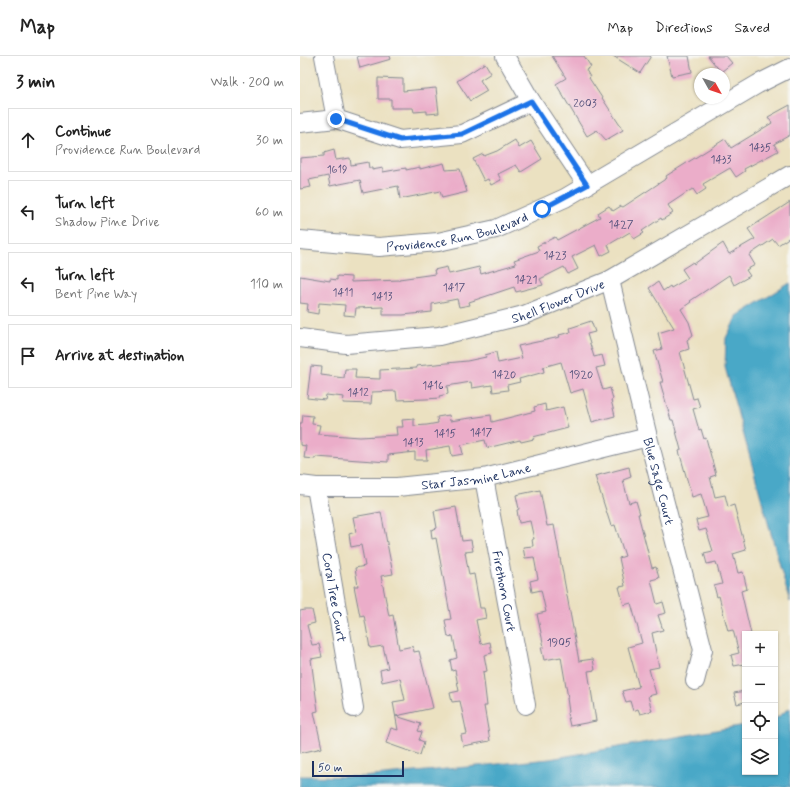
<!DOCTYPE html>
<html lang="en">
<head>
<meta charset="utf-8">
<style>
  body { margin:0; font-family:Mynerve,sans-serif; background:#f6f6f6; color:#222 }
  .controls { position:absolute; right:12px; bottom:12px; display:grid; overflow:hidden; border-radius:0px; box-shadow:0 1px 3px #0004 }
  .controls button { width:36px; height:36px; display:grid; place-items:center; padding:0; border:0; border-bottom:1px solid #e0e0e0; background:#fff; color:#222; font:20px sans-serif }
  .compass { position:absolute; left:394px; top:12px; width:36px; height:36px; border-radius:50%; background:#fff; box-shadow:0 1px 3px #0004; rotate:130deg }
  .scale { position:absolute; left:12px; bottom:10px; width:92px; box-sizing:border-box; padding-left:4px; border:2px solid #1b2f5e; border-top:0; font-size:11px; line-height:14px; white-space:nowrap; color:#1b2f5e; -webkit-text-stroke:3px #f6f6f2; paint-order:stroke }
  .stop { position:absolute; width:12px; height:12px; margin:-9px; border:3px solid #1a73e8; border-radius:50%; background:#fff }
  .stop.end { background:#1a73e8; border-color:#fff; box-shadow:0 1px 4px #0008 }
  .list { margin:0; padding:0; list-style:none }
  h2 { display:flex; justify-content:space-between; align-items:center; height:52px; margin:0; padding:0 16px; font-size:17px }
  h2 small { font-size:13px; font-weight:400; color:#767676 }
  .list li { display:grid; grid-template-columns:26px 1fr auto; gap:12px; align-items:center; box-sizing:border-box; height:64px; margin:0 8px 8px; padding:0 8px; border:1px solid #e0e0e0; border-radius:0px }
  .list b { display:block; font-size:15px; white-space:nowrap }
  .list p { margin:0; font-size:13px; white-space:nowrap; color:#767676 }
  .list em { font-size:13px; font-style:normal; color:#767676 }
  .icon { flex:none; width:22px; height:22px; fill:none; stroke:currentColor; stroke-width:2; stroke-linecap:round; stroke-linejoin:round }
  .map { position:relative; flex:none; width:490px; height:731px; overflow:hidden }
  header { display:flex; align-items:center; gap:24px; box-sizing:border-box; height:56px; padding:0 20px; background:#fff; border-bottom:1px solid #e0e0e0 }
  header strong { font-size:19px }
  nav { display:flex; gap:22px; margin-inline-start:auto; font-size:14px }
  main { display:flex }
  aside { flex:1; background:#fff }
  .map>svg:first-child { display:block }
  .water { fill:#48a8c7; stroke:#326c92 }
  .building { fill:#ebadc9 }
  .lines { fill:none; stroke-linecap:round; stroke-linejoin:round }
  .minor-casing { stroke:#838890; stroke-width:20 }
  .minor { stroke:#fff; stroke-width:18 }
  .route { stroke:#1a73e8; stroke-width:5 }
  .labels { text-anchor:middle; stroke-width:3; stroke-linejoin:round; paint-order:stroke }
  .number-label { font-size:11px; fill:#4f4e79 }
  .street-label { font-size:13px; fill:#1b2f5e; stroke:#f6f6f2 }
</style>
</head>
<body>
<header>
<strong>Map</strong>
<nav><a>Map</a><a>Directions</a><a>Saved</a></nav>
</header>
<main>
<aside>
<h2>3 min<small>Walk · 200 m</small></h2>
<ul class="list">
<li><svg class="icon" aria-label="ahead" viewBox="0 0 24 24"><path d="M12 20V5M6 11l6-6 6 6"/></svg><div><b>Continue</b><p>Providence Run Boulevard</p></div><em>30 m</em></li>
<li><svg class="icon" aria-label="left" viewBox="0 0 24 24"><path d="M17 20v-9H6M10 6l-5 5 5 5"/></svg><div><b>Turn left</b><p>Shadow Pine Drive</p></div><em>60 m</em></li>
<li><svg class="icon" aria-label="left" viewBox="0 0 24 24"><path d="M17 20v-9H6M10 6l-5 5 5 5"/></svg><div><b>Turn left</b><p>Bent Pine Way</p></div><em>110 m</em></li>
<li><svg class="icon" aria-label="arrive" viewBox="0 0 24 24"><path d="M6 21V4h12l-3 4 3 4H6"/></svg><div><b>Arrive at destination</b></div></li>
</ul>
</aside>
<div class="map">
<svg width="490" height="731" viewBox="0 0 490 731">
  <rect width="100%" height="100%" fill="#f6f6f2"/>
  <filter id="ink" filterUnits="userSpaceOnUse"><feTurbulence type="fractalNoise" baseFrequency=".025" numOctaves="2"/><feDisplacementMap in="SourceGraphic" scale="8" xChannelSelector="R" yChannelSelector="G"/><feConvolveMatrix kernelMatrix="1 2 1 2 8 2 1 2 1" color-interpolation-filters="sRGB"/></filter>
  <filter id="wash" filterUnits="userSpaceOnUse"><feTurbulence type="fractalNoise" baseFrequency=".012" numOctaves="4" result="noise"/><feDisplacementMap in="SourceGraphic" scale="16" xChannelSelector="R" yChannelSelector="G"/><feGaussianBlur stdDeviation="0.9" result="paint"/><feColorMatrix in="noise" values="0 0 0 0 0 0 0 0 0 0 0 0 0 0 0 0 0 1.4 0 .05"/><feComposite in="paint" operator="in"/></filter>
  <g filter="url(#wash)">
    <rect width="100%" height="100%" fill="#ebe1c1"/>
    <g class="water">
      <path d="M490,227V546L425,311L426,282L437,260Z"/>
      <path d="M490,652V731H0V720L64,721L250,703L445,669V716H475V663Z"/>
    </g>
    <g id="blocks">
      <g class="building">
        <path d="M57,0H90L91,3L60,12Z"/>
        <path d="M252,0H284L291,11L286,14L290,21L289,22L323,74L306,84L297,74L287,80L256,28L266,22Z"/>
        <path d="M313,0H351L340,17Z"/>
        <path d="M367,0H389L392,16L372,20Z"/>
        <path d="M408,0H426L432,7L421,16Z"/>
        <path d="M185,7L191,17L180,24L187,35L170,45L157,25Z"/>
        <path d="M78,22L103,23V35L136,32L139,57L127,58V55L114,56L113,52H91V43H78Z"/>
        <path d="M490,49V79L474,88L478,95L444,113L445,115L436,121L430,112L403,128L406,133L397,139L393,133L389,135L368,149L373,157L362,164L361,162L342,175L344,177L334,183L330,176L308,189L311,195L301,200L296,189L272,201L278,213L268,218L264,211L240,223L243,229L216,236L214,231L169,246L170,249L159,251L157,243L132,248V256L103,259H83V251L56,252L55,260L44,259L45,249L19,247L18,258L7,256L8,248L0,247V220L30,225V223L37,224V220L51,221V226L99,224V223L135,218L134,214L147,211L149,218L179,211L181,218L216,208L214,204L239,195L237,190L255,181L257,184L300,161L298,157L309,150L313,155L321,150L323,151L367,122L366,120L425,83L431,92L472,67L468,61Z"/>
        <path d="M215,84L219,92L231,85L242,103L221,116L216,109L198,118L201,124L191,129L188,123L184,125L173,103L183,98L184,100L197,95Z"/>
        <path d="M34,94L36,104L50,102L51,109L68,106L69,112H72V114L83,112V116L106,112V114L120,111V113L144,107L146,114L160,113L167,136L142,142L140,135L100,143L98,130L63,137L60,124L30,130L28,120L9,124L11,131L0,133V102L24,100V97Z"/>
        <path d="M490,146V181L478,189L473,183L449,199L455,209L446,214L450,220L434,229L429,219L390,245L391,246L381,253L389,266L393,279L387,284L389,293L380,296L393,343L397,342L400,351L393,353L399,374L401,373L404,383L406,382L416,419L410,421L415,441L425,439L428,451L434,449L446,494L433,498L438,517L443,516L447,533L441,535L451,578H445V608L434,610L431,599L439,597L433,574L428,575L419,540L417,541L414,530L422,528L416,506L407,508L404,497L413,495L406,473L399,475L396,464L408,461L401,438L392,441L379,395L381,394L373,364H371L360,326H363L354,295L362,293L358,277L374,272L349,232L358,226L363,235L370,230L371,232L388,222L382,213L393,206L394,208L423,187L429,198L455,183L448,173Z"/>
        <path d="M291,265L295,276L287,278L294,301L302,299L305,310L296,312L303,334L310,332L313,343L311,344L315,360L292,366L283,333L270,337L261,306L243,311L244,316L219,323L220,326L207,329L208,334L193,336L192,329L172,332L171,326L147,330L148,338L139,340L140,342L126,343L97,344L96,335L72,336L71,348L43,347L44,341L26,339L25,344L7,342L11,310L22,311L21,319L44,322L45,313H56L55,322L80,323V314L117,312L116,310L167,305L186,301L185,299L196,296L198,307L222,302L218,290L260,281L259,279L271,276L270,272Z"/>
        <path d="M245,348L246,355L263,351L268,372L233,381L234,383L221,386L220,384L187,392L185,384L161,389L163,398L152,400L150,390L126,394L127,404H115V396L88,399V406L16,401L15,403L4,402L6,390L0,389V367H2L3,359L13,360L12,368L20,369L18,378L60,381L97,379L96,371H103L102,364L114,363V370L127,369L138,367L137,361L149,359L150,365L191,359L192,366L235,355L234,351Z"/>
        <path d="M329,411L331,421L323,424L329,447L336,445L340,458H338L352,512L356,511L359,522L351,524L357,548L363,546L366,557L358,559L363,574L352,577L359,611L349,613L356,638L348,640L352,655L340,658L338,653L333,655L330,645L326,646L322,635L339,631L328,591L342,587L331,547L324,549L319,531L325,530L319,502L325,500L315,469L311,470L295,420Z"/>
        <path d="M240,434L247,470L254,469L279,605L293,603L295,614L288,615L296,665L270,670L267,657L269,656L267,642H268L261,601L244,604L241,591H244L237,558L246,556L241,534L232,536L230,525L238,523L234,501L225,502L223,491L233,490L232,483H234L230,465L219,467L217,454L219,453L216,439Z"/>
        <path d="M156,451L162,485L171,484L173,495L165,496L169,519L174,518L180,552H184L186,562L176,564L181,588L190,586L192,597L184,599L187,615L183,616L187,650H184L190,685L163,690L161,679L167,678L160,645L152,646L150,637L159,635L155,614L152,615L150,604L157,602L153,580L148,581L145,564L151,563L136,482L132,483L131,474L137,472L134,455Z"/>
        <path d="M81,456L93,518L81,520L89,560L93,559L99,593L113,590L114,596L119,595L133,652L96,660L121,668L118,675L122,676L119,684L124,686L120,699L86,687L91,672L98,674L93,646L105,644L100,622L82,626L80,614L88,612L83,590L70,592L64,559L60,560L54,530H58L55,512L65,510L61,489L51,491L49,478L56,476L53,461Z"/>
        <path d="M5,554H12L15,567L7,569L12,589L19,588L22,601L11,603L18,655L14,656L22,692L0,697V555Z"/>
        <path d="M445,635V646L437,648L434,637Z"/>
      </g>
    </g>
  </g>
  <g filter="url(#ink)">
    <use href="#blocks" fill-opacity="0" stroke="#838890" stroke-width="1"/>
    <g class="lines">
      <g class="minor-casing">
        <g id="minor">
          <path d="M24,0L36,63"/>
          <path d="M205,0L231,45L287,129"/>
          <path d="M0,67L36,63L100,84L162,78L231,45"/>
          <path id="s1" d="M0,184L79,191L138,186L196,173L265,142L458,28L490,12"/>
          <path id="s2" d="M310,224L348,381L403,594L395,625"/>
          <path id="s3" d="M0,282L46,288L139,280L224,259L310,224L490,119"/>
          <path id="s4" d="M184,422L226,649"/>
          <path id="s5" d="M0,429L16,431H97L184,422L348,381"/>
          <path id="s6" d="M16,431L54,652"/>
        </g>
      </g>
      <use href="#minor" class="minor"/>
    </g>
  </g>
  <g class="lines" filter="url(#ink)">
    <path class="route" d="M36,63L100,84L162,78L231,45L287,129L242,153"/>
  </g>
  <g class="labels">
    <g class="number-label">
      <text x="285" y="51">2003</text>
      <text x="460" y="95">1435</text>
      <text x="421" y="107">1433</text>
      <text x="37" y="117">1619</text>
      <text x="321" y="172">1427</text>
      <text x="255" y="203">1423</text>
      <text x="226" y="227">1421</text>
      <text x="154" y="235">1417</text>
      <text x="43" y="240">1411</text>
      <text x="82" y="244">1413</text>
      <text x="204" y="322">1420</text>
      <text x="281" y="322">1920</text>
      <text x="133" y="333">1416</text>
      <text x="58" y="340">1412</text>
      <text x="181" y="380">1417</text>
      <text x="145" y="381">1415</text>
      <text x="113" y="390">1413</text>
      <text x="259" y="590">1905</text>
    </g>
    <g class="street-label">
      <text dy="5" stroke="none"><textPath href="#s1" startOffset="159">Providence Run Boulevard</textPath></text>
      <text dy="5" stroke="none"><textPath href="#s3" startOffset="264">Shell Flower Drive</textPath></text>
      <text dy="5" stroke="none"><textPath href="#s5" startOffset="177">Star Jasmine Lane</textPath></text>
      <text dy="5" stroke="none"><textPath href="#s2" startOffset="207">Blue Sage Court</textPath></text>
      <text dy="5" stroke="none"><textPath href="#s4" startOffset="115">Firethorn Court</textPath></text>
      <text dy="5" stroke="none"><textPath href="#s6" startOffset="112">Coral Tree Court</textPath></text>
    </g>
  </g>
</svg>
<div class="controls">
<button>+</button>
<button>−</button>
<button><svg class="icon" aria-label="locate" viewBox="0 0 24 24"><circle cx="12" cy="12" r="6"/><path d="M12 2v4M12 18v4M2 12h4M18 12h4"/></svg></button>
<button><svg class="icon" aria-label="layers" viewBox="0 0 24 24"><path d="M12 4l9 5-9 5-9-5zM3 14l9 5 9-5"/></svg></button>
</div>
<svg class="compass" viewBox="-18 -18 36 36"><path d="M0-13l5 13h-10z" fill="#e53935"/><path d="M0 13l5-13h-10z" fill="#767676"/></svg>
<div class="scale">50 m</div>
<div class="stop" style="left:242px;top:153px"></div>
<div class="stop end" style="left:36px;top:63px"></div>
</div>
</main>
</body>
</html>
